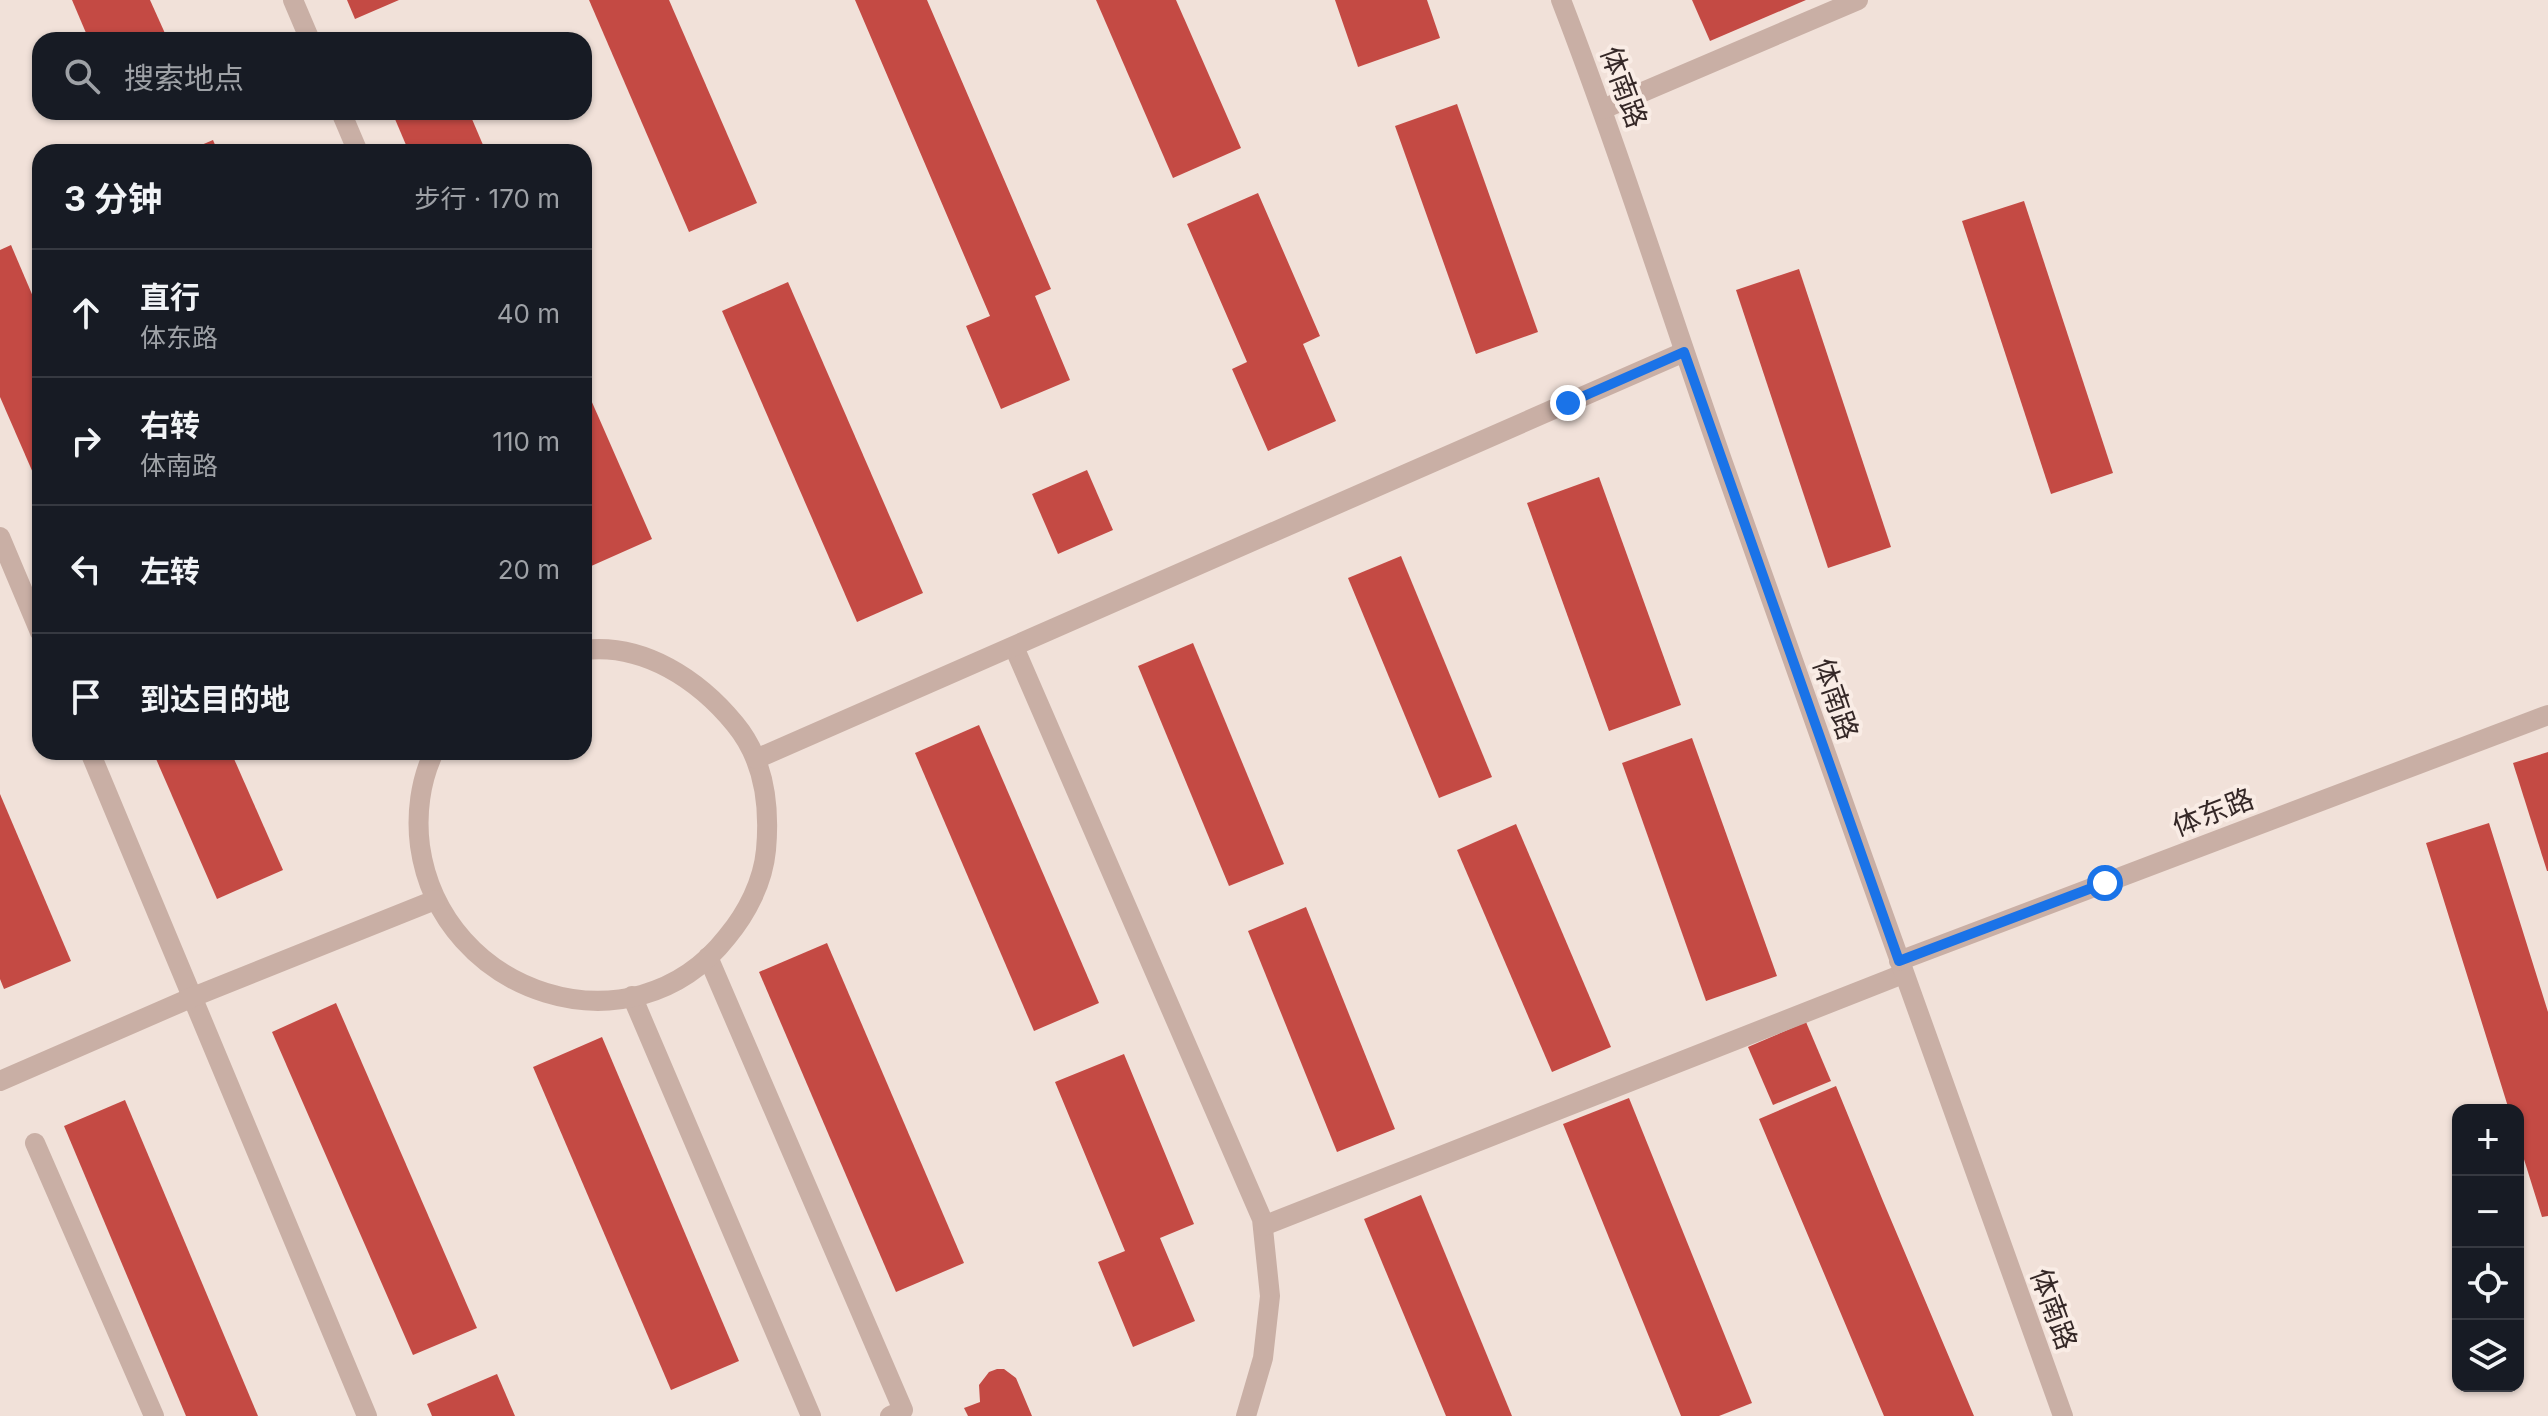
<!DOCTYPE html>
<html lang="zh">
<head>
<meta charset="utf-8">
<style>
  body { margin:0; font-family:Inter,"Noto Sans SC",sans-serif; background:#242831; color:#f1f3f6 }
  .controls { position:absolute; right:24px; bottom:24px; display:grid; overflow:hidden; border-radius:16px; box-shadow:0 2px 6px #0004 }
  .controls button { width:72px; height:72px; display:grid; place-items:center; padding:0; border:0; border-bottom:2px solid #363941; background:#171b24; color:#f1f3f6; font:40px sans-serif }
  .stop { position:absolute; width:24px; height:24px; margin:-18px; border:6px solid #1a73e8; border-radius:50%; background:#fff }
  .stop.end { background:#1a73e8; border-color:#fff; box-shadow:0 2px 8px #0008 }
  .list { margin:0; padding:0; list-style:none }
  h2 { display:flex; justify-content:space-between; align-items:center; height:104px; margin:0; padding:0 32px; font-size:34px }
  h2 small { font-size:26px; font-weight:400; color:#9ea1a6 }
  .list li { display:grid; grid-template-columns:52px 1fr auto; gap:24px; align-items:center; box-sizing:border-box; height:128px; padding:0 32px; border-top:2px solid #363941 }
  .list b { display:block; font-size:30px; white-space:nowrap }
  .list p { margin:0; font-size:26px; white-space:nowrap; color:#9ea1a6 }
  .list em { font-size:26px; font-style:normal; color:#9ea1a6 }
  .icon { flex:none; width:44px; height:44px; fill:none; stroke:currentColor; stroke-width:2; stroke-linecap:round; stroke-linejoin:round }
  .map { position:relative; flex:none; width:2548px; height:1416px; overflow:hidden }
  .search { position:absolute; background:#171b24; box-shadow:0 2px 6px #0004; left:32px; top:32px; width:560px; height:88px; display:flex; align-items:center; gap:20px; box-sizing:border-box; padding:0 28px; border-radius:24px; color:#9ea1a6; font-size:30px }
  .panel { position:absolute; background:#171b24; box-shadow:0 2px 6px #0004; left:32px; top:144px; width:560px; height:616px; border-radius:24px }
  .map>svg:first-child { display:block }
  .building { fill:#c44a44 }
  .lines { fill:none; stroke-linecap:round; stroke-linejoin:round }
  .lane { stroke:#c9afa5; stroke-width:20 }
  .street { stroke:#c9afa5; stroke-width:20 }
  .route { stroke:#1a73e8; stroke-width:10 }
  .labels { text-anchor:middle; stroke-width:8; stroke-linejoin:round; paint-order:stroke }
  .street-label { font-size:28px; fill:#352827; stroke:#f9ece5 }
</style>
</head>
<body>
<div class="map">
<svg width="2548" height="1416" viewBox="0 0 2548 1416">
  <rect width="100%" height="100%" fill="#f1e1d9"/>
  <g class="building">
    <path d="M72,0H150L168,40H89Z"/>
    <path d="M347,0H399L355,19Z"/>
    <path d="M589,0H669L757,203L689,232Z"/>
    <path d="M855,0H927L1051,289L1035,296L1070,380L1001,409L966,326L990,316Z"/>
    <path d="M1096,0H1176L1241,148L1173,178Z"/>
    <path d="M1335,0H1427L1440,38L1358,67Z"/>
    <path d="M1692,0H1806L1710,41Z"/>
    <path d="M1457,104L1538,332L1476,354L1395,126Z"/>
    <path d="M392,112H469L486,152H409Z"/>
    <path d="M213,140L218,152H185Z"/>
    <path d="M1258,193L1320,336L1303,344L1336,421L1268,451L1232,369L1247,362L1187,224Z"/>
    <path d="M2024,201L2113,473L2051,494L1962,221Z"/>
    <path d="M11,245L40,313V489L0,397V250Z"/>
    <path d="M1799,269L1891,547L1828,568L1736,290Z"/>
    <path d="M788,282L923,593L857,622L722,311Z"/>
    <path d="M584,384L652,539L589,567L584,556Z"/>
    <path d="M1087,470L1113,530L1058,554L1032,494Z"/>
    <path d="M1599,477L1681,705L1609,731L1527,503Z"/>
    <path d="M1401,556L1492,777L1439,798L1348,578Z"/>
    <path d="M1193,643L1284,864L1229,886L1138,666Z"/>
    <path d="M979,725L1099,1003L1034,1031L915,753Z"/>
    <path d="M1692,738L1777,976L1706,1001L1622,763Z"/>
    <path d="M153,752H231L283,870L217,899Z"/>
    <path d="M2548,752V871H2547L2513,763Z"/>
    <path d="M0,794L71,961L4,989L0,979Z"/>
    <path d="M2489,823L2548,1012V1216L2542,1217L2518,1140V1110H2509L2426,843Z"/>
    <path d="M1516,824L1611,1047L1552,1072L1457,850Z"/>
    <path d="M1306,907L1395,1129L1337,1152L1248,931Z"/>
    <path d="M827,943L964,1263L896,1292L759,972Z"/>
    <path d="M336,1003L477,1328L413,1355L272,1032Z"/>
    <path d="M1806,1022L1831,1081L1773,1105L1748,1047Z"/>
    <path d="M602,1037L739,1361L671,1390L533,1067Z"/>
    <path d="M1124,1054L1194,1224L1160,1238L1195,1321L1133,1347L1098,1262L1125,1251L1055,1082Z"/>
    <path d="M1836,1086L1883,1201L1974,1416H1884L1759,1119Z"/>
    <path d="M1629,1098L1752,1403L1719,1416H1681L1563,1124Z"/>
    <path d="M125,1100L258,1416H186L64,1126Z"/>
    <path d="M1421,1195L1512,1416H1446L1364,1219Z"/>
    <path d="M997,1369H1004L1016,1378L1032,1416H968L964,1408L980,1402L979,1385L989,1372Z"/>
    <path d="M497,1374L515,1416H432L427,1404Z"/>
  </g>
  <g class="lines">
    <g class="lane">
      <path d="M293,0L310,40"/>
      <path d="M341,112L358,152"/>
      <path d="M0,537L40,632"/>
      <path d="M1014,647L1262,1219L1270,1296L1263,1358L1246,1416"/>
      <path d="M90,752L367,1416"/>
      <path d="M708,957L903,1410L890,1416"/>
      <path d="M632,996L811,1416"/>
      <path d="M35,1143L154,1416"/>
      <path d="M1263,1226L1903,974"/>
    </g>
    <g class="street">
      <path d="M1561,0C1620,153 1669,309 1723,463C1835,781 1949,1099 2063,1416"/>
      <path d="M1603,109L1858,0"/>
      <path d="M434,752C420,781 416,815 420,846C441,995 632,1058 727,937C747,913 763,882 766,850C770,806 764,759 735,724C699,680 644,643 584,650"/>
      <path d="M756,759L1684,352"/>
      <path d="M1899,961L2548,715"/>
      <path d="M0,1081L193,997L435,900"/>
    </g>
  </g>
  <g class="lines">
    <path class="route" d="M1568,403L1684,352L1899,961L2105,883"/>
  </g>
  <g class="labels">
    <g class="street-label">
      <text transform="translate(1624 87) rotate(70)" y="10">体南路</text>
      <text transform="translate(1836 699) rotate(71)" y="10">体南路</text>
      <text transform="translate(2213 812) rotate(-21)" y="10">体东路</text>
      <text transform="translate(2054 1309) rotate(70)" y="10">体南路</text>
    </g>
  </g>
</svg>
<div class="controls">
<button>+</button>
<button>−</button>
<button><svg class="icon" aria-label="locate" viewBox="0 0 24 24"><circle cx="12" cy="12" r="6"/><path d="M12 2v4M12 18v4M2 12h4M18 12h4"/></svg></button>
<button><svg class="icon" aria-label="layers" viewBox="0 0 24 24"><path d="M12 4l9 5-9 5-9-5zM3 14l9 5 9-5"/></svg></button>
</div>
<div class="stop" style="left:2105px;top:883px"></div>
<div class="stop end" style="left:1568px;top:403px"></div>
<div class="search"><svg class="icon" aria-label="search" viewBox="0 0 24 24"><circle cx="10" cy="10" r="6"/><path d="M15 15l6 6"/></svg>搜索地点</div>
<section class="panel">
<h2>3 分钟<small>步行 · 170 m</small></h2>
<ul class="list">
<li><svg class="icon" aria-label="ahead" viewBox="0 0 24 24"><path d="M12 20V5M6 11l6-6 6 6"/></svg><div><b>直行</b><p>体东路</p></div><em>40 m</em></li>
<li><svg class="icon" aria-label="right" viewBox="0 0 24 24"><path d="M7 20v-9h11M14 6l5 5-5 5"/></svg><div><b>右转</b><p>体南路</p></div><em>110 m</em></li>
<li><svg class="icon" aria-label="left" viewBox="0 0 24 24"><path d="M17 20v-9H6M10 6l-5 5 5 5"/></svg><div><b>左转</b></div><em>20 m</em></li>
<li><svg class="icon" aria-label="arrive" viewBox="0 0 24 24"><path d="M6 21V4h12l-3 4 3 4H6"/></svg><div><b>到达目的地</b></div></li>
</ul>
</section>
</div>
</body>
</html>
